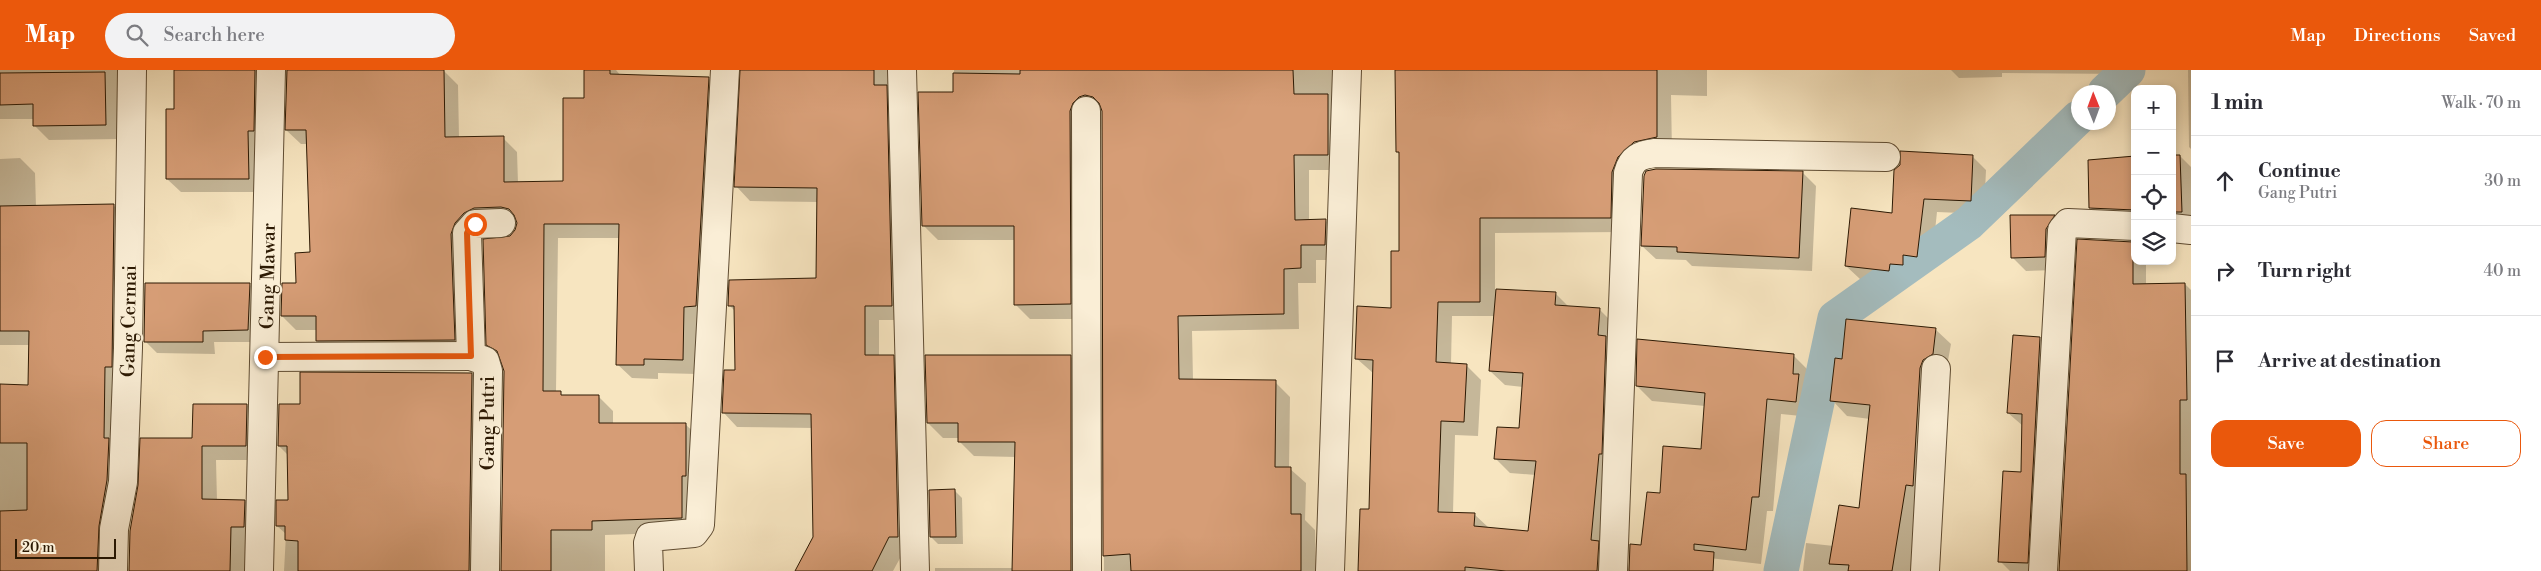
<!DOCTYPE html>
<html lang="en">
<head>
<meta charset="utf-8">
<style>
  body { margin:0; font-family:"Libre Bodoni",serif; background:#f2f2f3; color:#2b2b33 }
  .controls { position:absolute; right:15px; top:15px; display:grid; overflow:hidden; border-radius:10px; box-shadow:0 2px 8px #0003 }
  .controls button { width:45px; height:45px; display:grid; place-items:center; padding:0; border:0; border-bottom:1px solid #e1e1e2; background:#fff; color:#2b2b33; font:25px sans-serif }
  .compass { position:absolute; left:2071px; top:15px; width:45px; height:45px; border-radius:50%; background:#fff; box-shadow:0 2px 8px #0003; rotate:359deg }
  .scale { position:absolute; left:15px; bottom:12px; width:101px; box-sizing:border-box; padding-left:5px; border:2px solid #2c1903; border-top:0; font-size:14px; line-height:18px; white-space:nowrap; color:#2c1903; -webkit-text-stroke:4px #faeed6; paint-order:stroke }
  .stop { position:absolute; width:15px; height:15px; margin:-11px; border:4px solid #ea580c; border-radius:50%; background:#fff }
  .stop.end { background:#ea580c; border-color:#fff; box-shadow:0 1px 5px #0008 }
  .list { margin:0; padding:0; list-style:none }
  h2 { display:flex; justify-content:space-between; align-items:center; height:65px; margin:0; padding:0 20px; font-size:21px }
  h2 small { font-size:16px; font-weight:400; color:#7c7c81 }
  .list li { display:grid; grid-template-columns:32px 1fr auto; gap:15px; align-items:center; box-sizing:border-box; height:90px; padding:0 20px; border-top:1px solid #e1e1e2 }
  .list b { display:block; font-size:19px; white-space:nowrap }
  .list p { margin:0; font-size:16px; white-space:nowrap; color:#7c7c81 }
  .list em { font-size:16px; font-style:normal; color:#7c7c81 }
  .actions { display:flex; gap:10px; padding:15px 20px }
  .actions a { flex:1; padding:11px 0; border:1px solid #ea580c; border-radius:15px; text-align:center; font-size:18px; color:#ea580c }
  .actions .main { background:#ea580c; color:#fff }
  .icon { flex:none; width:28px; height:28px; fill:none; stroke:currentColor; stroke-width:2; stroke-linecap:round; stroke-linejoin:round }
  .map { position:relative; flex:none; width:2191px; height:501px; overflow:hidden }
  header { display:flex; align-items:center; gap:30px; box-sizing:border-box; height:70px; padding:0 25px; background:#ea580c; color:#fff }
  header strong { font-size:24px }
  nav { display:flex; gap:28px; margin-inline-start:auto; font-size:18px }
  .search { width:350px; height:45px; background:#f2f2f3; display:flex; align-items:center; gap:12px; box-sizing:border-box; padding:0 18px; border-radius:28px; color:#7c7c81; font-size:19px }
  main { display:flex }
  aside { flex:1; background:#fff }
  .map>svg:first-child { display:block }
  .shadow { fill:#0003; fill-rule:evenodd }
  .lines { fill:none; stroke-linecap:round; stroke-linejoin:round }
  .canal { stroke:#a4bcbe; stroke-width:35 }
  .building { fill:#d69d76; stroke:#2c1903 }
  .minor-casing { stroke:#5f4c32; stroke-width:30 }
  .minor { stroke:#faeed6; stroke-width:28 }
  .route { stroke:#ea580c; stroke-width:6 }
  .labels { text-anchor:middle; stroke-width:4.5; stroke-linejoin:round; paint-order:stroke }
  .street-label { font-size:19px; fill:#2c1903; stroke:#faeed6 }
</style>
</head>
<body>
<header>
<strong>Map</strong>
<div class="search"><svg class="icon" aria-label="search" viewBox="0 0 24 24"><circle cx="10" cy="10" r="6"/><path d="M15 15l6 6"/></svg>Search here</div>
<nav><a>Map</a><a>Directions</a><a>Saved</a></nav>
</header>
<main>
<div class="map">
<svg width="2191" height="501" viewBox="0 0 2191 501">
  <rect width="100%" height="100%" fill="#f7e5c0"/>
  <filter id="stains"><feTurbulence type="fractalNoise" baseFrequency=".004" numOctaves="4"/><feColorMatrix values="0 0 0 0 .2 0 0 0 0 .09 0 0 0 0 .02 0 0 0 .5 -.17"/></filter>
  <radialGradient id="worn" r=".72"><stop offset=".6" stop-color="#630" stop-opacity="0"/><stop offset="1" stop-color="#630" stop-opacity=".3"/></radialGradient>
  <g class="shadow">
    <path d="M0,0H119L120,69L49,70L34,55V49H0Z"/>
    <path d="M175,0H259L262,122H181L167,109L175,40Z"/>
    <path d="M286,0L444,1L458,15L459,68H503L517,82L518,113L564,112L585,30L586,0H616L621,6L708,8L723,22L697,304L658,303V309L632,308L617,294L620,168H558L556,322L564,327H599L613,341V354H685L700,368L696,462L605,465V501H501L505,301L500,287L488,274L510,167L516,160L518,152H489L478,157L469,284L331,285L317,271V260H296L282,246L312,184L307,74H301L286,60Z"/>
    <path d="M742,0H888V18L901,31L906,250H879V286H893L908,300L904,481L893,501H800L814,467L813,358L737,357L723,342L736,301L735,241L729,235L818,209L819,132L750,131L736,116Z"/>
    <path d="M954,0H1337L1343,100H1309V151L1325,150L1340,165V190H1316V213H1298L1299,259L1192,261L1193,310L1275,312L1290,327L1289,398L1306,413L1305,450L1315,460L1316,501H1104L1103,40L1094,42L1085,249H1030L1015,234V170H938L923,155L954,23Z"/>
    <path d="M1396,0H1707V26L1671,25L1672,82L1632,102L1625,162L1495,163V220L1556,224L1569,237L1599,239L1614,254L1612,501H1365L1370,441L1373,303L1356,288L1392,239L1400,182V85L1397,82ZM1452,246H1495L1490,301L1505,315L1523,317L1520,360L1495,388L1510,403L1536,405L1529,462L1489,458L1474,444L1453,443L1455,365L1478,366L1481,310L1466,295L1451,294Z"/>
    <path d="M1951,0H2124V4L2002,3V7L1959,8Z"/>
    <path d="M2188,0H2191V79L2189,77Z"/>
    <path d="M1972,86L1986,100L1984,144L1937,142L1931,199L1917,198L1916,208L1903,207L1902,214L1860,209L1846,196L1893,144Z"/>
    <path d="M2172,86H2180L2191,97V155L2172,156Z"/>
    <path d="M20,88L35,103L36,137L114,136L129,151L113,501H0V315L29,316L30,275H0V89Z"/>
    <path d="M2135,88V153L2104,151L2091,138Z"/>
    <path d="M1802,102L1816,116L1812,201L1692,196L1686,190L1656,189L1642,176Z"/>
    <path d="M2054,146L2067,159L2058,200L2026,201L2012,187Z"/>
    <path d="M2132,173L2135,175V191H2146V215L2185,214L2191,220V501H2060Z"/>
    <path d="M250,215L262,227L260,272H214L215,284L157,283L145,271Z"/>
    <path d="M1935,259L1951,274L1910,501H1803L1806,473L1834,476L1860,439L1870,349L1847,346L1832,330L1843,290Z"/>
    <path d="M2040,269L2053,282L2041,501H2010L2000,491L2022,403L2023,356L2008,343Z"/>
    <path d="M1793,285L1808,300L1807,314L1814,320L1811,347L1781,344L1773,441H1767L1761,494L1709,488L1708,501H1628L1631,475L1642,476L1661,425L1703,381L1705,336L1652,331L1637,316Z"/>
    <path d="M1070,286L1085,301L1086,501H935V498H1014L1016,387L974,386L959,371V368H943L928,353Z"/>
    <path d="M472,304L487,320L485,501H284L286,464L277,456L290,431L289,386L279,376L301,336Z"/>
    <path d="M247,335L262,351L261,390H216L217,431H245L260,446L259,472H246L245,501H130L194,369Z"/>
    <path d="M955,421L962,428L963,474H938L931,467Z"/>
  </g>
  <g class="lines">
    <g class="canal">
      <path d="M2105,22L2128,0"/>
      <path d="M1781,501L1835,248L1969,153L2078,48"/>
    </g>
  </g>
  <g class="building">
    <path d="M174,0H255L254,61H248L249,109H166V39H174Z"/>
    <path d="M287,0H444L445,67L504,66V112L563,111V28H584V0H610V4L709,7L696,236L684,237L683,290L644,289V295H616L619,154H544L543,321H561V325H599V353H686V406H682V448L592,451V460H551V501H501L504,301L497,281L486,275L483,169L510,166L515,160L517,153L514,145L509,139L501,137L474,138L464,143L455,153L451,164L455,270L316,271V246H281L282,213H296L295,183L310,182L306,60H285Z"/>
    <path d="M740,0H874V15H887L892,236H865V285H894L898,467H889L872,501H795L813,467L811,344L722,343L724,300H735L734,236H728L729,210L816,208L817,118L734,117Z"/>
    <path d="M1020,0H1293L1294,24H1328V85H1294L1295,150L1326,149L1325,175H1301V198L1284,199V244L1178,246L1179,309L1276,310L1275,397H1291V444H1301V501H1131L1130,484L1103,486L1102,41L1099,33L1093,27L1085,25L1079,27L1073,33L1070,41L1071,234L1014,235V156H922L918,22H953V3L1020,4Z"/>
    <path d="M1395,0H1657V67L1634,72L1618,87L1612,102L1611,148H1480V232H1438L1436,292L1467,294L1464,352L1441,351L1438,442L1475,443L1474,456L1528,461L1536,391L1494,389L1497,357L1519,358L1523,303L1489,301L1496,219L1556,222L1555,235L1600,238L1598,265L1606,266L1602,384H1599L1591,470L1599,471L1597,501H1506L1465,497V501H1358L1360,439H1369L1373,290L1355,289L1357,236L1391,238V181H1399V82H1396Z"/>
    <path d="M105,2L106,55L33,56V34L0,35V3Z"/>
    <path d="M1900,81L1973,85L1971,131L1924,129L1917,187L1903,185V195L1890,194L1889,201L1845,196L1851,138L1892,143L1894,100L1900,95Z"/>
    <path d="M2172,85H2180L2182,142H2172Z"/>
    <path d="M2135,86V140L2089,138L2088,90Z"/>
    <path d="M1656,99L1803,101L1799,188L1677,182V177L1641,176L1644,106L1646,101Z"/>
    <path d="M114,134L112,297H105L104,368H109L107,410L99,456L97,501H0V441L27,440V373H0V314L28,315L29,261H0V136Z"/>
    <path d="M2010,145H2055L2046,159L2045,187L2011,188Z"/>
    <path d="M2077,169L2133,172V214L2185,213L2187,330H2180V404H2186L2187,501H2059Z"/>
    <path d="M145,213H250L248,260L203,261V272H144Z"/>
    <path d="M1846,249L1936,258L1933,284L1923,290L1920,298L1913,416L1906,415L1892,501H1848L1849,495L1829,494L1839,435L1859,438L1870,335L1830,331L1835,288L1842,289Z"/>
    <path d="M2013,265L2040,267L2028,493L1998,492L2003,401L2021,402L2022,344L2007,343Z"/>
    <path d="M1637,269L1794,284L1793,304H1799L1796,332L1767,329L1759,427H1752L1746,480L1694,474V480L1714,482L1713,501H1629L1630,474L1641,475L1647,422L1660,423L1663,376L1701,379L1705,323L1636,316Z"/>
    <path d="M925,285H1071V501H1012L1015,372H958V353H927Z"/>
    <path d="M300,302L472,303L469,501H298V471L285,470V456H276V430H288L287,376H278L279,334H300Z"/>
    <path d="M193,334H247L246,376H202V429L245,430L244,457H231L230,501H129L130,461L138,415L140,368H192Z"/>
    <path d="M955,419L956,467H930L929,420Z"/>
  </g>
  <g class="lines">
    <g class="minor-casing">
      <g id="minor">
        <path d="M902,0L915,501"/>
        <path d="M1086,41L1087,501"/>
        <path d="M2172,158L2191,160"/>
        <path d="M265,287L471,286"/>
        <path d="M113,501L114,459L123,412L128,278L132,0"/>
        <path d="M259,501L271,0"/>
        <path d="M485,501L488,301L485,291L471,286L467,163L475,154L501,153"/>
        <path d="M649,501L648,473L650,467L694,463L700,455L725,0"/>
        <path d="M1330,501L1347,0"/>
        <path d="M1613,501L1628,103C1632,88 1640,85 1655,83L1886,87"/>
        <path d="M1925,501L1936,299"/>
        <path d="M2043,501L2062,160L2068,153L2135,156"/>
      </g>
    </g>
    <use href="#minor" class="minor"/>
  </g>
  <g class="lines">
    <path class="route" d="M265,287L471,286L467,163L470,157L475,154"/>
  </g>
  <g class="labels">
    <g class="street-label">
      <text transform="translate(267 206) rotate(-89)" y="7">Gang Mawar</text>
      <text transform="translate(128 251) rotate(-89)" y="7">Gang Cermai</text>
      <text transform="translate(487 353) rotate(-90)" y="7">Gang Putri</text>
    </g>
  </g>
  <rect width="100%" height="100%" filter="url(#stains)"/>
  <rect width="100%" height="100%" fill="url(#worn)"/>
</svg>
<div class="controls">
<button>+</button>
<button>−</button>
<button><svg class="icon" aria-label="locate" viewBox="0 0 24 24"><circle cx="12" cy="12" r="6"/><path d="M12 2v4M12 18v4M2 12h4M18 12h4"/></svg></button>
<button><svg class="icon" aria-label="layers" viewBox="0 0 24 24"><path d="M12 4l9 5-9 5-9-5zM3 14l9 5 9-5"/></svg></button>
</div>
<svg class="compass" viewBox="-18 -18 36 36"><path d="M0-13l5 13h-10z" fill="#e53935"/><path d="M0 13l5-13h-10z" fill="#7c7c81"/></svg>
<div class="scale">20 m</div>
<div class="stop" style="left:475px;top:154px"></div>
<div class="stop end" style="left:265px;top:287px"></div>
</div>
<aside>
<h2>1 min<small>Walk · 70 m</small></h2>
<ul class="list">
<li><svg class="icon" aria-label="ahead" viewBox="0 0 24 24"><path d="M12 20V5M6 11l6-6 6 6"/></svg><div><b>Continue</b><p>Gang Putri</p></div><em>30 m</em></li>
<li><svg class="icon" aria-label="right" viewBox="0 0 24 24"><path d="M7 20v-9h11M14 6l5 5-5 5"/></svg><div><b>Turn right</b></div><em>40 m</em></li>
<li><svg class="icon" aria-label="arrive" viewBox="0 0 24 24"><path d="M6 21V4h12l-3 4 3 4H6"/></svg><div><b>Arrive at destination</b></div></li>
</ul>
<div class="actions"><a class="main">Save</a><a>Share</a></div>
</aside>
</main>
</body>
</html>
